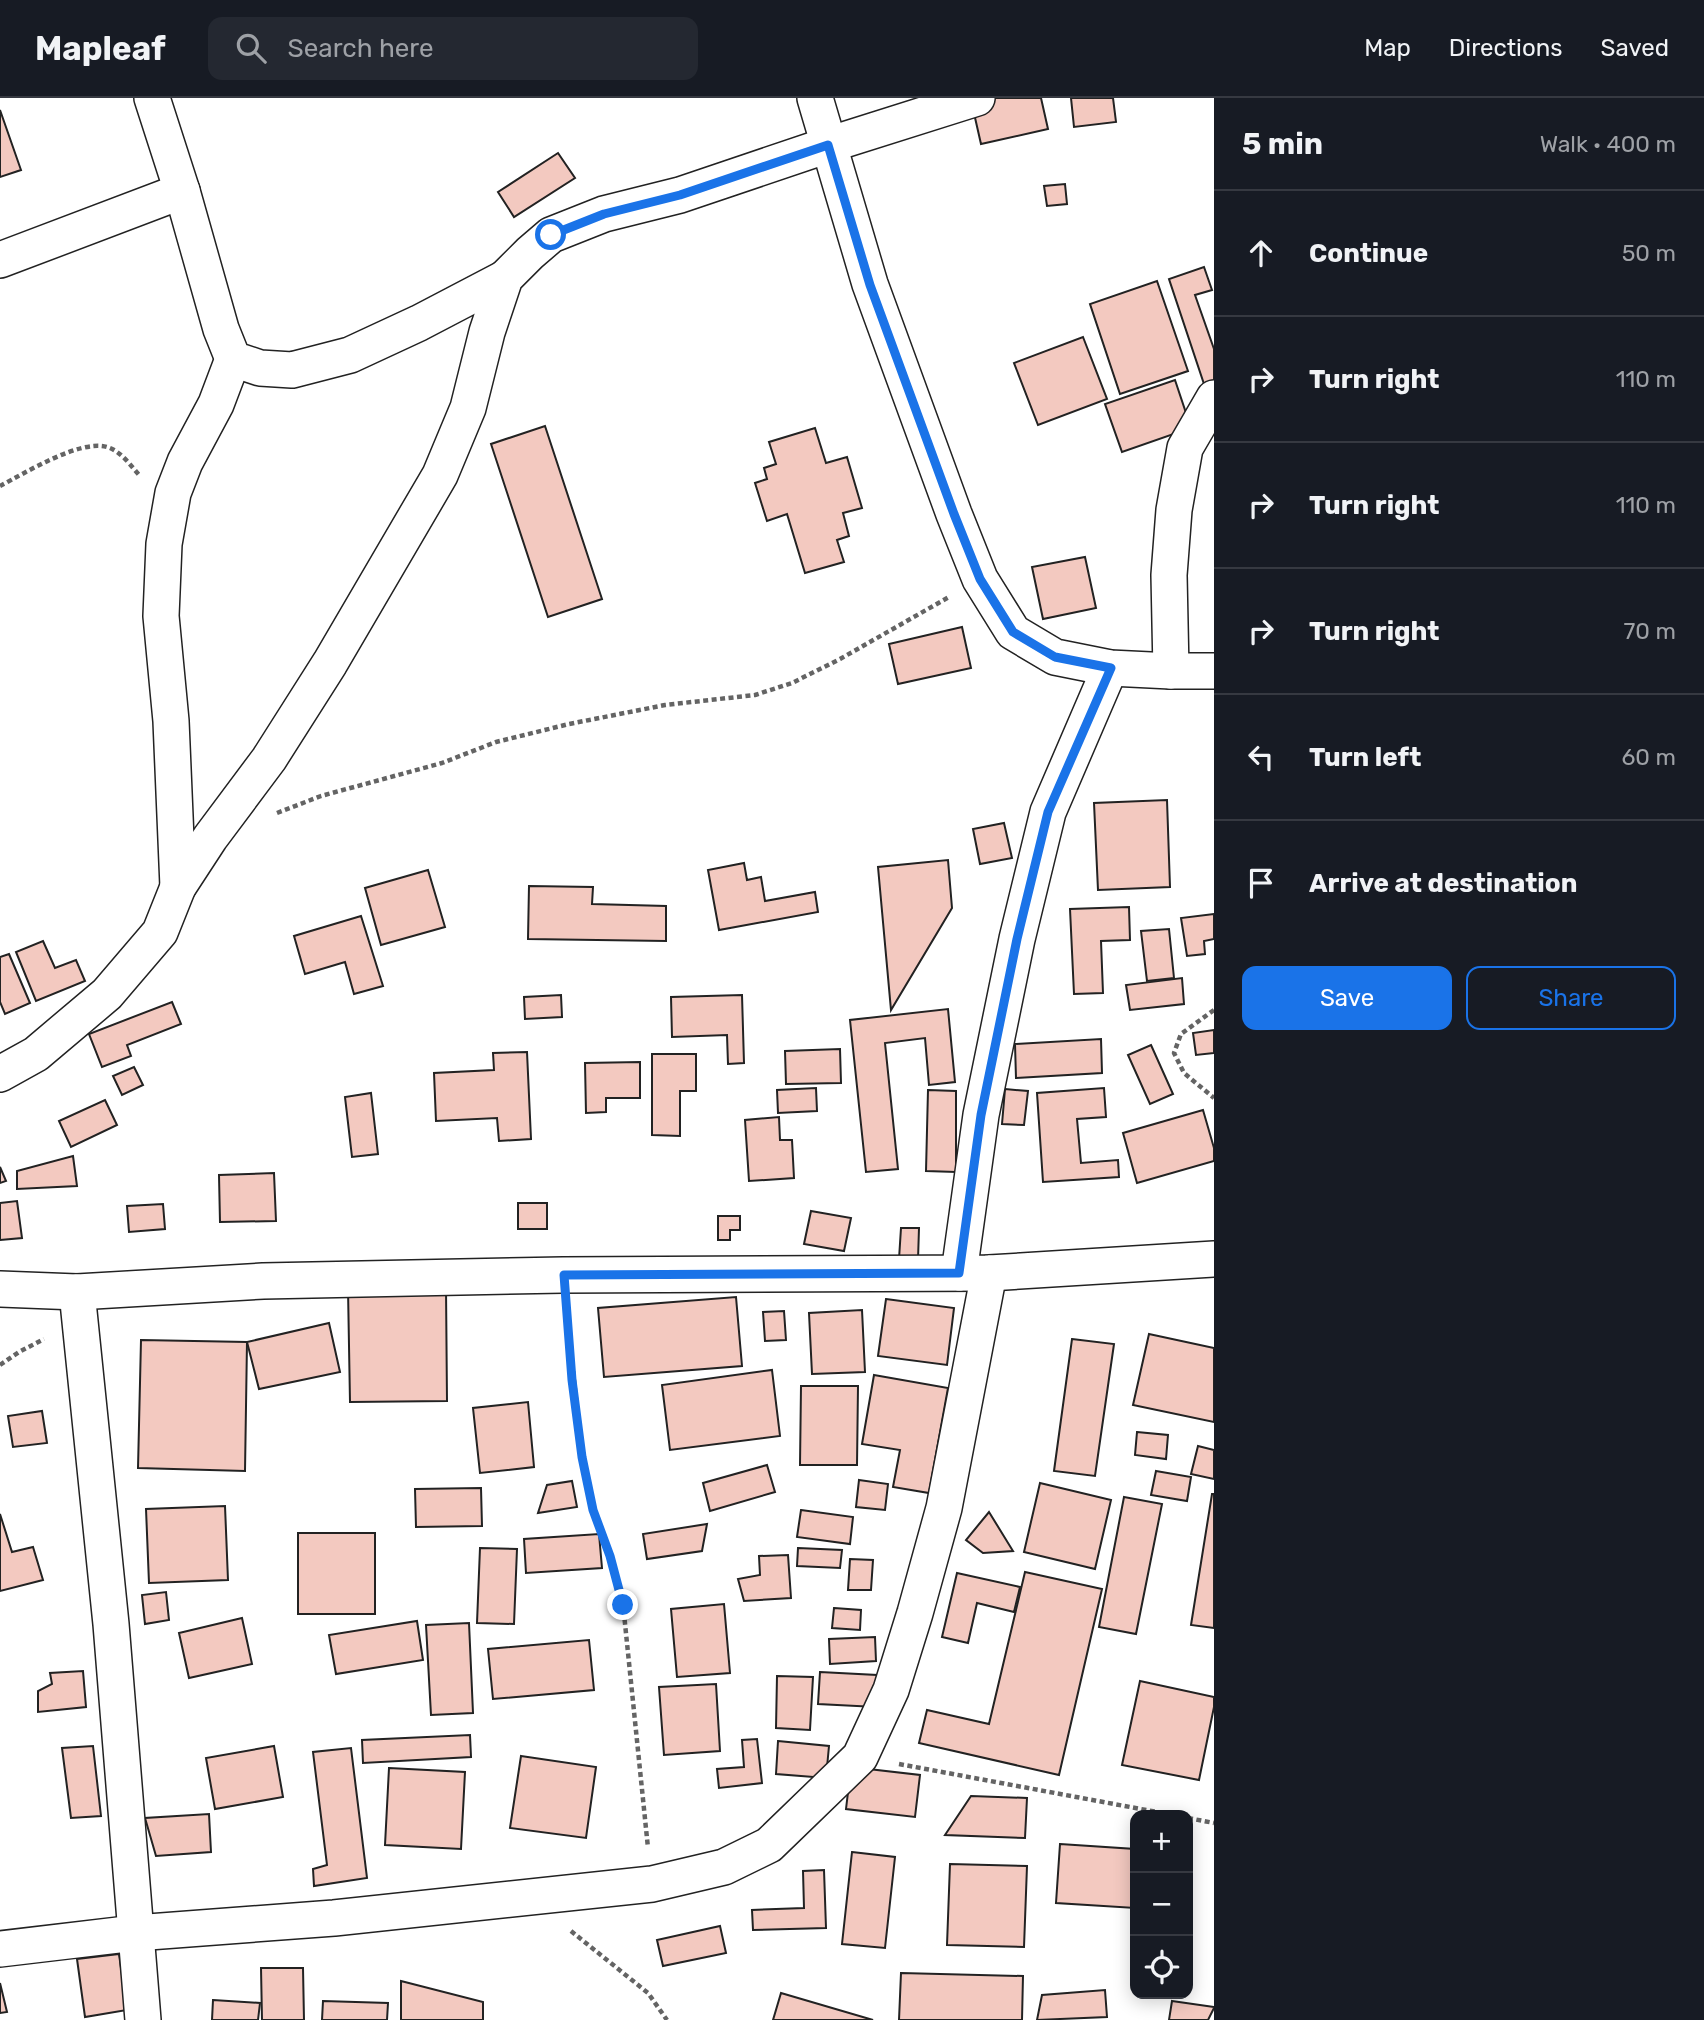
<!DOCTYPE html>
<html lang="en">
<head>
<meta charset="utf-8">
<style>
  body { margin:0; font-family:Rubik,sans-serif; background:#242831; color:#f1f3f6 }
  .controls { position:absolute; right:21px; bottom:21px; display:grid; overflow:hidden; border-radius:14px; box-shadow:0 4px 18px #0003 }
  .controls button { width:63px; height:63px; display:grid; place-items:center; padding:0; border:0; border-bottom:2px solid #363941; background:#171b24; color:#f1f3f6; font:35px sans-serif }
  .stop { position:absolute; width:21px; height:21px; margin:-16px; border:5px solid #1a73e8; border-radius:50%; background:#fff }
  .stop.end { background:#1a73e8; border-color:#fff; box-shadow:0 2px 7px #0008 }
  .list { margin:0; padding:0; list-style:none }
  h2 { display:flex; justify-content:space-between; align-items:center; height:91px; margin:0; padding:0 28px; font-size:30px }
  h2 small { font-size:23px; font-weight:400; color:#9ea1a6 }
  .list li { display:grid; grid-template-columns:46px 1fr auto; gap:21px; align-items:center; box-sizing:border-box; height:126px; padding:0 28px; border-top:2px solid #363941 }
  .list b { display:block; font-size:26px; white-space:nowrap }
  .list em { font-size:23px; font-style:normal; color:#9ea1a6 }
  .actions { display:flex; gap:14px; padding:21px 28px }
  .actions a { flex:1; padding:16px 0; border:2px solid #1a73e8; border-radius:14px; text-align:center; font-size:24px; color:#1a73e8 }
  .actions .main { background:#1a73e8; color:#fff }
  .icon { flex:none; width:38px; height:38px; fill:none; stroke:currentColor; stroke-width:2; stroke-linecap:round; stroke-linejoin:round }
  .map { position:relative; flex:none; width:1214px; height:1922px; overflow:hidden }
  header { display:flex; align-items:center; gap:42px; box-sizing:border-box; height:98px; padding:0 35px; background:#171b24; border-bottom:2px solid #363941 }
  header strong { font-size:33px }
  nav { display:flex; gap:38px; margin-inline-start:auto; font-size:24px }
  .search { width:490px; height:63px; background:#242831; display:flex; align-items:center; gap:18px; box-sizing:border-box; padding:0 24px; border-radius:14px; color:#9ea1a6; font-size:26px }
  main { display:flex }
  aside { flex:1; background:#171b24 }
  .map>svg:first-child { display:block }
  .building { fill:#f3c9c0; stroke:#222; stroke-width:2 }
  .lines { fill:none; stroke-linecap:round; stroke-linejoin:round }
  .street-casing { stroke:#222; stroke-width:38 }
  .path { stroke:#646464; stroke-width:4.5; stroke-dasharray:5 3.5; stroke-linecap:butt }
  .street { stroke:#fff; stroke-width:35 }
  .route { stroke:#1a73e8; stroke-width:9 }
</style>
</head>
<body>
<header>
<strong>Mapleaf</strong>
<div class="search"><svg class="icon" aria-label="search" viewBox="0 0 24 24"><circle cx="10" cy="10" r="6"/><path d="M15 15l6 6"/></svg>Search here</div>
<nav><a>Map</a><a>Directions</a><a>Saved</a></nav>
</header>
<main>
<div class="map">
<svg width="1214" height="1922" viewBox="0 0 1214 1922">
  <rect width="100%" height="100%" fill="#fff"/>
  <g class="building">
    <path d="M982,0H1041L1048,31L981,46L971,2Z"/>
    <path d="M1071,0H1113L1116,24L1074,29Z"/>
    <path d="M0,12L21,72L0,79Z"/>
    <path d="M558,55L575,80L514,119L498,94Z"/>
    <path d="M1065,86L1067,106L1047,108L1044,88Z"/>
    <path d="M1204,169L1212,192L1195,197L1214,251V283L1204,286L1169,181Z"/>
    <path d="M1157,183L1188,273L1120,296L1090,206Z"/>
    <path d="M1083,239L1107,301L1038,327L1014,265Z"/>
    <path d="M1175,282L1191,330L1122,354L1105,306Z"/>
    <path d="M545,328L602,501L548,519L491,346Z"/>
    <path d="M815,330L826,365L847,359L862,410L843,415L849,438L837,442L844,464L805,475L787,416L767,423L755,385L767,381L764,370L776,366L769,344Z"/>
    <path d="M1085,459L1096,510L1043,521L1032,469Z"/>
    <path d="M962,529L971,570L898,586L889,546Z"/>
    <path d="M1167,702L1170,789L1098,792L1094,705Z"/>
    <path d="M1004,725L1012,760L980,766L973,731Z"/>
    <path d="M948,762L952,810L891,912L878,769Z"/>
    <path d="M744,765L747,782L761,779L765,803L815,794L818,814L719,832L708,772Z"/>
    <path d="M428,772L445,829L381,847L365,790Z"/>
    <path d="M529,788L593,789L592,806L666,808V843L528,841Z"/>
    <path d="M1129,809L1130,842L1101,843L1103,895L1074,896L1070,811Z"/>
    <path d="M1214,816V841L1204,843L1205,856L1187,858L1181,820Z"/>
    <path d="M361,818L383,888L354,896L345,864L305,876L294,838Z"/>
    <path d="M1169,831L1174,880L1147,883L1141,833Z"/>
    <path d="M43,843L55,870L76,862L85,883L36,903L16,854Z"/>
    <path d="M9,856L30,905L5,916L0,904V859Z"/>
    <path d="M1182,880L1184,906L1130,912L1126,887Z"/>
    <path d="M561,897L562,919L525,921L524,899Z"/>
    <path d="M742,897L744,965L728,966L727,937L672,939L671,899Z"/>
    <path d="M172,904L181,926L127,947L131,958L102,969L89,936Z"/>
    <path d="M948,911L955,984L929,987L925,940L885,945L898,1071L866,1074L850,922Z"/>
    <path d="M1214,932V955L1196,957L1193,935Z"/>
    <path d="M1101,941L1102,975L1016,980L1015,946Z"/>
    <path d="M1151,947L1173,996L1150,1006L1128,957Z"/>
    <path d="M840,951L841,985L786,986L785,953Z"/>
    <path d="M527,954L531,1041L499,1043L497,1020L436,1023L434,975L494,972L493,955Z"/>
    <path d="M652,956H696V993H680V1038L652,1037Z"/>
    <path d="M640,964V1000H606V1014L586,1015L585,965Z"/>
    <path d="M134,969L143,987L122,997L113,978Z"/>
    <path d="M816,990L817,1013L778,1015L777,992Z"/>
    <path d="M1104,990L1106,1019L1077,1021L1081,1065L1118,1062L1119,1079L1043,1084L1037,995Z"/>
    <path d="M1005,991L1028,993L1024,1027L1002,1026Z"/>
    <path d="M928,992L956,993V1074L926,1073Z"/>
    <path d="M371,995L378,1056L352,1059L345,999Z"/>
    <path d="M105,1002L117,1027L71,1049L59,1023Z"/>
    <path d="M1203,1012L1214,1050V1063L1137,1085L1123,1035Z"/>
    <path d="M779,1019L780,1042H792L794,1080L749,1083L745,1022Z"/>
    <path d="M73,1058L77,1088L17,1091V1073Z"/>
    <path d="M0,1069L6,1083L0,1085Z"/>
    <path d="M274,1075L276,1123L220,1124L219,1077Z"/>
    <path d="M17,1103L22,1140L0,1142V1105Z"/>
    <rect x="518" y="1105" width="29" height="26"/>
    <path d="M163,1106L165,1131L129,1134L127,1108Z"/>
    <path d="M811,1113L851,1120L844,1153L804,1146Z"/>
    <path d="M718,1118H740V1132H730V1142H718Z"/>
    <path d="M901,1130H919L918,1162L899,1161Z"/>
    <path d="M446,1190L447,1303L350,1304L348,1191Z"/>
    <path d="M736,1199L742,1268L604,1279L598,1210Z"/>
    <path d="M886,1201L954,1210L947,1267L878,1258Z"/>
    <path d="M862,1212L865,1274L812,1276L809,1215Z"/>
    <path d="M784,1213L786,1242L765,1243L763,1214Z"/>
    <path d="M329,1225L340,1274L259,1291L247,1244Z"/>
    <path d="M1149,1236L1214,1250V1324L1133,1307Z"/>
    <path d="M1072,1241L1114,1246L1095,1378L1054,1373Z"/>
    <path d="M141,1242L247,1244L245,1373L138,1370Z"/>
    <path d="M772,1272L780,1338L670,1352L662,1287Z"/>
    <path d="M874,1277L948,1290L929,1395L893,1389L900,1352L862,1346Z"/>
    <path d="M801,1288H858L857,1367H800Z"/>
    <path d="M528,1304L534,1369L480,1375L473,1310Z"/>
    <path d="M42,1313L47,1345L13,1349L8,1318Z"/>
    <path d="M1137,1334L1168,1337L1166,1361L1135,1357Z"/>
    <path d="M1198,1348L1214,1352V1381L1191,1376Z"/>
    <path d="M767,1367L775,1394L710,1413L703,1385Z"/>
    <path d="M1156,1373L1191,1379L1187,1403L1151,1397Z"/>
    <path d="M859,1382L888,1386L885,1412L856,1409Z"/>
    <path d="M572,1383L577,1409L538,1415L547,1387Z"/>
    <path d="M1040,1385L1111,1402L1095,1471L1024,1454Z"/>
    <path d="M481,1390L482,1428L416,1429L415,1391Z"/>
    <path d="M1212,1396H1214V1530L1191,1527Z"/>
    <path d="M1124,1399L1162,1406L1136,1536L1099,1529Z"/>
    <path d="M225,1408L228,1482L149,1485L146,1411Z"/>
    <path d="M801,1412L853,1419L850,1446L797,1439Z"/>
    <path d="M989,1414L1013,1453L983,1455L966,1442Z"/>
    <path d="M0,1416L12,1454L33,1449L43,1482L0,1493Z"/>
    <path d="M707,1426L702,1453L647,1461L643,1436Z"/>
    <rect x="298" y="1435" width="77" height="81"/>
    <path d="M599,1436L602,1470L526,1475L524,1441Z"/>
    <path d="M480,1450L517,1451L514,1526L477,1525Z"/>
    <path d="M798,1450L842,1452L840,1470L797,1468Z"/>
    <path d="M788,1457L791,1500L744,1503L738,1481L760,1477L759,1458Z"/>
    <path d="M850,1461L873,1462L871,1492H848Z"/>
    <path d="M1025,1474L1102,1491L1059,1677L919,1645L927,1612L989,1626Z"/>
    <path d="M957,1475L1020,1489L1014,1514L977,1505L968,1545L942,1539Z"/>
    <path d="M166,1494L169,1522L145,1526L142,1497Z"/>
    <path d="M724,1506L730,1575L677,1579L671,1511Z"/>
    <path d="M834,1510L861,1512L860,1532L832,1530Z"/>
    <path d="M242,1520L252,1566L189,1580L179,1535Z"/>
    <path d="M417,1523L423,1562L336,1576L329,1537Z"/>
    <path d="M469,1525L473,1615L431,1617L426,1527Z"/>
    <path d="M875,1539L876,1563L830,1566L829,1541Z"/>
    <path d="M589,1542L594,1592L493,1601L488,1551Z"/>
    <path d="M83,1573L86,1609L38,1614V1593L52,1586L50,1575Z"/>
    <path d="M820,1574L877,1577L876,1609L818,1606Z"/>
    <path d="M777,1578L813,1579L810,1632L776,1630Z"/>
    <path d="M1140,1583L1214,1599V1609L1199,1682L1122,1667Z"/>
    <path d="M716,1586L720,1653L664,1657L659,1589Z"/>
    <path d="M470,1637L471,1659L363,1665L362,1642Z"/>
    <path d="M757,1641L762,1685L719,1690L717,1671L744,1669L742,1642Z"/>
    <path d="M778,1643L829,1648L826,1680L776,1676Z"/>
    <path d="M93,1648L101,1718L71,1720L62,1650Z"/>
    <path d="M274,1648L283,1699L215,1711L206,1660Z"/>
    <path d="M351,1650L367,1780L314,1788L313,1771L327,1767L313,1654Z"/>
    <path d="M521,1658L596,1669L586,1740L510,1730Z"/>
    <path d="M851,1669L920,1677L915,1719L846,1711Z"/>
    <path d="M389,1670L465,1674L461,1751L385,1747Z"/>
    <path d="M971,1698L1027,1700L1025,1740L945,1737Z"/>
    <path d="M209,1716L211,1754L156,1758L145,1720Z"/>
    <path d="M1060,1746L1135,1751V1810L1056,1805Z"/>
    <path d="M852,1754L895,1759L885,1850L842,1846Z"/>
    <path d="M950,1766L1027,1768L1024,1849L947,1847Z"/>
    <path d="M824,1772L826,1830L753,1832L752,1812L804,1810L803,1773Z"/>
    <path d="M720,1828L726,1855L663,1868L657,1842Z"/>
    <path d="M119,1856L127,1912L85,1919L77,1861Z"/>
    <path d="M261,1870H303L304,1922H262Z"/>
    <path d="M901,1875L1023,1878L1022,1922H899Z"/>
    <path d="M401,1883L483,1904V1922H401Z"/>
    <path d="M0,1885L7,1914L0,1915Z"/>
    <path d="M1105,1892L1107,1919L1037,1922L1042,1897Z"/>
    <path d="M781,1895L873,1922H773Z"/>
    <path d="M213,1902L260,1905L258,1922H212Z"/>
    <path d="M323,1903L388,1905L387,1922H322Z"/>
    <path d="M1172,1903L1214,1909V1910L1208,1922H1169Z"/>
  </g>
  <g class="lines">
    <g class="street-casing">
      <g id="street">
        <path d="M152,0L182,93L221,231L233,261L260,270L292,272L350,257L419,225L505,180"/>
        <path d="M815,0L870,186L954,416L980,481L1013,534L1055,559L1110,570L1171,573H1214"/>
        <path d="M0,162L182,93"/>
        <path d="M1171,573L1169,477L1174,412L1185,350L1214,300"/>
        <path d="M178,789L171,623L161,518L164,446L173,395L185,364L216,306L233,261"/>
        <path d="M0,976L36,956L107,896L160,834L178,789L210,740L269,661L330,565L440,377L468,310L487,234L505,180L530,155L551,137L604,116L680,97L828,47L977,0"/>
        <path d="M959,1175L981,1017L1017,841L1048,714L1110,570"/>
        <path d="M0,1191L77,1194L263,1183L563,1177L989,1175L1214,1161"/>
        <path d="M77,1194L111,1526L143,1922"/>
        <path d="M0,1851L135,1835L334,1820L652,1786L724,1769L769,1747L860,1659L891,1592L915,1515L944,1410L989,1175"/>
      </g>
    </g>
    <g class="path">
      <path d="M0,388C25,375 80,341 107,349C121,353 131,368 140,378"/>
      <path d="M277,715L321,698L442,665L496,644L569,626L665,607L755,597L792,585L840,561L949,499"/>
      <path d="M1214,912L1181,936L1174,955L1184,975L1214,1000"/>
      <path d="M567,1214L582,1359L593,1412L610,1458L623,1506L648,1750"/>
      <path d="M0,1267L19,1254L44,1241"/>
      <path d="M899,1666L1173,1717"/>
      <path d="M1188,1720L1214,1725"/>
      <path d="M571,1833L648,1895L667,1922"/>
    </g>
    <use href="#street" class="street"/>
  </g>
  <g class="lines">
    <path class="route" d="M551,137L604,116L680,97L828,47L870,187L954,416L980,481L1013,534L1055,559L1111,570L1048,714L1017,841L981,1017L959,1175L564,1177L572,1282L582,1359L593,1412L610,1458L623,1507"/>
  </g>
</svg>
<div class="controls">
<button>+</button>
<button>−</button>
<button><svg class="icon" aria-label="locate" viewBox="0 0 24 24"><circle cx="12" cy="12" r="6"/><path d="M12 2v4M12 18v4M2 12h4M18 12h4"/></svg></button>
</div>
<div class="stop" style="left:551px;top:137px"></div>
<div class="stop end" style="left:623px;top:1507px"></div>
</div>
<aside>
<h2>5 min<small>Walk · 400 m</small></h2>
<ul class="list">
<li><svg class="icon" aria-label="ahead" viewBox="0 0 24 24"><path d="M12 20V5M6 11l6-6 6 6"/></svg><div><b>Continue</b></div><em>50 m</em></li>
<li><svg class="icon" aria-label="right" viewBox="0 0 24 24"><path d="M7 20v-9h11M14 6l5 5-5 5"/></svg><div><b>Turn right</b></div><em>110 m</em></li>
<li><svg class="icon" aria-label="right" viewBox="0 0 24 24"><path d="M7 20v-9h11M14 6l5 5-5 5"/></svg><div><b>Turn right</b></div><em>110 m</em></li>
<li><svg class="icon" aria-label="right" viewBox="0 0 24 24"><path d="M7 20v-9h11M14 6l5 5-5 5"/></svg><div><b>Turn right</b></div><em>70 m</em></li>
<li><svg class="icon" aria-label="left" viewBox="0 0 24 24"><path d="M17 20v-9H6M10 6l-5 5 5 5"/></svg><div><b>Turn left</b></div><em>60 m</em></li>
<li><svg class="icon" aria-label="arrive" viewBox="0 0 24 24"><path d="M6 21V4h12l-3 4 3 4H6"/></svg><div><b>Arrive at destination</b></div></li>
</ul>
<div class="actions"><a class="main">Save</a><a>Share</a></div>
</aside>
</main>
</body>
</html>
